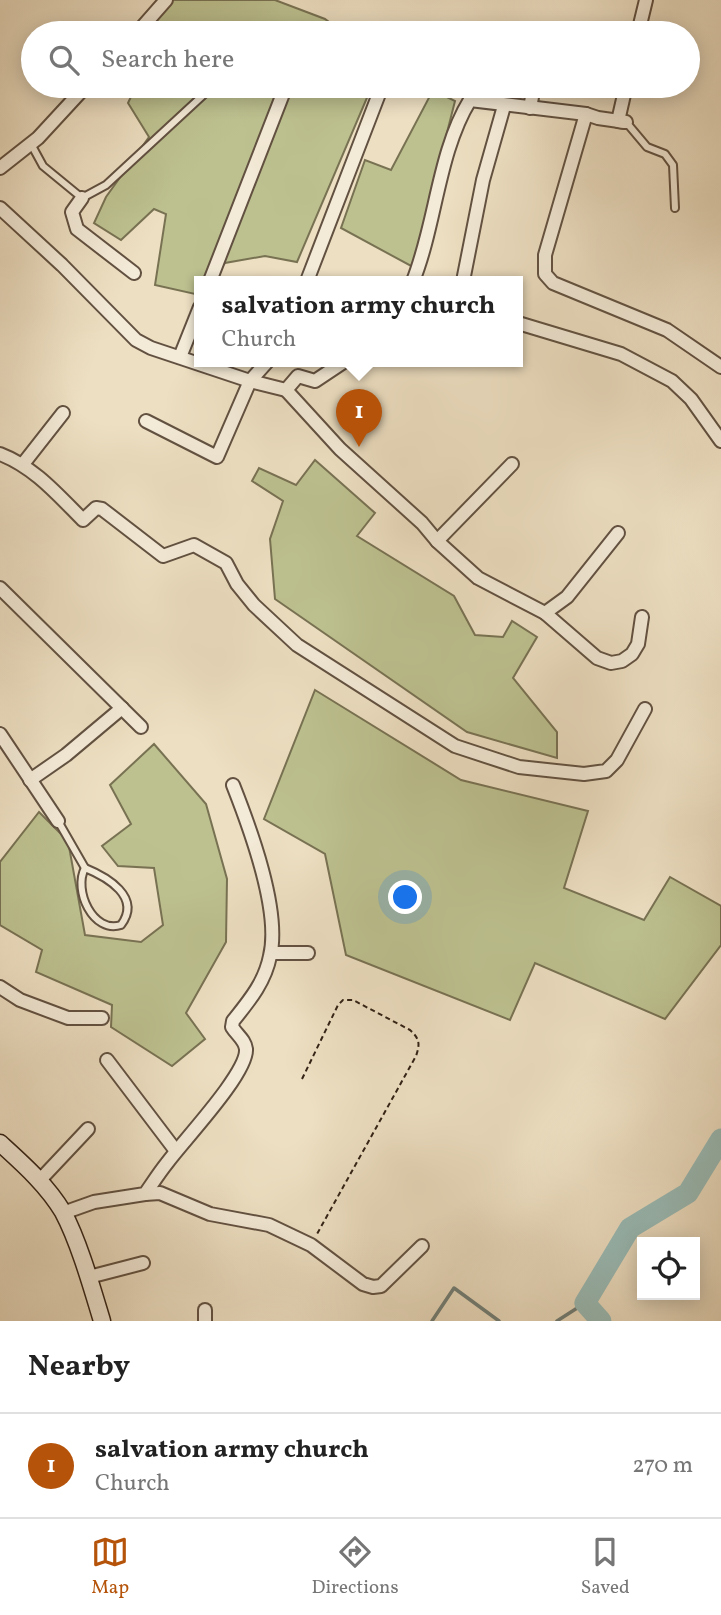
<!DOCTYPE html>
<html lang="en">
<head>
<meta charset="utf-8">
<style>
  body { margin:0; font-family:Vollkorn,serif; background:#f2f2f2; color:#222 }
  .controls { position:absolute; right:21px; bottom:21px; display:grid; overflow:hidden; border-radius:0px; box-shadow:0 4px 18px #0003 }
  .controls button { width:63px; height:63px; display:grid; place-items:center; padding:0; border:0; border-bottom:2px solid #e0e0e0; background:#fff; color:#222; font:35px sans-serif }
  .you { position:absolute; left:406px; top:898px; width:24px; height:24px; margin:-18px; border:5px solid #fff; border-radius:50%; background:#1a73e8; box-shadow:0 0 0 10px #1a73e833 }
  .badge { display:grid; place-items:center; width:46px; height:46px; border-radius:50%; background:#b45309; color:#fff; font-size:23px; font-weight:700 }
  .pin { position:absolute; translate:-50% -58px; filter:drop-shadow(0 2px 4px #0008) }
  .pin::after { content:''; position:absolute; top:37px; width:24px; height:21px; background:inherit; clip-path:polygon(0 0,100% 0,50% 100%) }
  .popup { position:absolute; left:194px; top:276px; width:329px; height:91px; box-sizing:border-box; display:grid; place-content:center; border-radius:0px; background:#fff; filter:drop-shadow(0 2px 5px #0005); font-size:23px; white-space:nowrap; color:#767676 }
  .popup b { font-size:26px; color:#222 }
  .popup::after { content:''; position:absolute; left:50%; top:100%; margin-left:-14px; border:14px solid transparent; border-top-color:#fff }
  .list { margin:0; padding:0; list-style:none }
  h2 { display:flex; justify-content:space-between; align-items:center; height:91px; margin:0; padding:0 28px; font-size:30px }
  h2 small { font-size:23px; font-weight:400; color:#767676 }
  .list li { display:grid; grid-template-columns:46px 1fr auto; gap:21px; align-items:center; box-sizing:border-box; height:105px; padding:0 28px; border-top:2px solid #e0e0e0 }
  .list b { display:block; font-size:26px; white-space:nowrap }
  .list p { margin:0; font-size:23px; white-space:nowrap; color:#767676 }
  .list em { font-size:23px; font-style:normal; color:#767676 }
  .icon { flex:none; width:38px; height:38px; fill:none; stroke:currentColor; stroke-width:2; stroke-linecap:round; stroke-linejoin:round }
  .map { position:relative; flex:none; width:721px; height:1321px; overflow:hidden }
  .search { position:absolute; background:#fff; box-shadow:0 4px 18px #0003; left:21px; right:21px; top:21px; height:77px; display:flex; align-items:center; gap:18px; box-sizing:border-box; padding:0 24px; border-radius:38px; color:#767676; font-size:26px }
  .sheet { height:196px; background:#fff }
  nav { display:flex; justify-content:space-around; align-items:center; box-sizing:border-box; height:98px; border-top:2px solid #e0e0e0; background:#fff; font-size:19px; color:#767676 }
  nav a { display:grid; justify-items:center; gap:4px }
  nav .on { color:#b45309 }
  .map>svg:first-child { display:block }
  .green { fill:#bdc190; stroke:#787253; stroke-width:2 }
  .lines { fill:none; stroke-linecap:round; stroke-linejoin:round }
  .stream { stroke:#717e77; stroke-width:3.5 }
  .river { stroke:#9abcb7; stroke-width:21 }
  .lane-casing { stroke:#625141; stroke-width:10 }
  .street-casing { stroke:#625141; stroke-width:16 }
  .secondary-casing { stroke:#332216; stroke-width:19 }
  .path { stroke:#332216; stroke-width:2; stroke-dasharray:5 3.5; stroke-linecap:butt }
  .lane { stroke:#f3ead7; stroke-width:6 }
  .street { stroke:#f3ead7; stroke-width:12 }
  .secondary { stroke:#f3ead7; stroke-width:16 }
</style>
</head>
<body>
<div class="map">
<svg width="721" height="1321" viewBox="0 0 721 1321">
  <rect width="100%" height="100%" fill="#eddfc2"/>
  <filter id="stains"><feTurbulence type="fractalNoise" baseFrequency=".00286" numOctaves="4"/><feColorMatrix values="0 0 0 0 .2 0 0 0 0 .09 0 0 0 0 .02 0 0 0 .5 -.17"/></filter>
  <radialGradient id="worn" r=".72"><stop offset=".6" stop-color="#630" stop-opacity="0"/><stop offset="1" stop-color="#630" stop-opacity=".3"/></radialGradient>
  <g class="green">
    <path d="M172,0H275L325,19L343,33H144Z"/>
    <path d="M136,86H372L297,262L265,256L225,263L208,281H200V289L195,294L155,285L166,214L154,209L121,240L94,223L106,197L149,137L128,103Z"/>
    <path d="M433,90L455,101L413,267L341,228L365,160L391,170Z"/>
    <path d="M315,460L375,513L357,536L454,596L475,635L503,637L512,621L537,637L513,678L557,732V758L467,732L275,599L270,539L283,501L252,481L259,468L296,485Z"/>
    <path d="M315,690L461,780L588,811L564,888L644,920L670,877L721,906V945L665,1019L535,963L510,1020L346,955L325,854L264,819Z"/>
    <path d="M154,744L206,804L227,879L226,942L186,1013L205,1039L172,1066L111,1027L112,1005L36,972L42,950L0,925V862L39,812L68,841L85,935L141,942L163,925L154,868L118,866L102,846L131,824L110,785Z"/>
  </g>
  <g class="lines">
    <g class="stream">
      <path d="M432,1321L454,1288L499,1321"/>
      <path d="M557,1321L585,1303"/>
    </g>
    <path class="river" d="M601,1321L585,1303L630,1228L688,1193L721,1139"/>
    <g class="lane-casing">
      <g id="lane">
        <path d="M626,122L647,147L665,154L673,165L675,208"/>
        <path d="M31,144L43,166L82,198L106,185L213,86"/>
        <path d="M58,821L85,868"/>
        <path d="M85,868C107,877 142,897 121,925C93,934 73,890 85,868Z"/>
      </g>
    </g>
    <g class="street-casing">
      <g id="street">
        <path d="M137,33L166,0"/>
        <path d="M638,33L646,0"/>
        <path d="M530,108L534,86"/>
        <path d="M586,114L545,255V274L553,283L667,330L721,367"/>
        <path d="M625,122L618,121L626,86"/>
        <path d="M0,168L38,138L86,86"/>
        <path d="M82,198L72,212L77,229L134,273"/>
        <path d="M0,208L62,265L136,340L151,348L250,381L286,390L298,376L315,381L345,361"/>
        <path d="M210,281L286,86"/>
        <path d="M307,281L382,86"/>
        <path d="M413,281C436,224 438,152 470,100L586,114L598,118L626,122"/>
        <path d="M463,281L483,180L504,106"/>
        <path d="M518,323L621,354L672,381L691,399L721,441"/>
        <path d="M180,357L200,307"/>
        <path d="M286,390L340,449L422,523L437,541L478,578L545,613L597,658L611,663L622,661L632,654L638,644L642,617"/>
        <path d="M146,421L217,457L250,381L268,361"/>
        <path d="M0,454C34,467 57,494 83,520L96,508L102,509L163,556L194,545L226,563L237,584L254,605L297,645L455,746L519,767L584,774L606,771L617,760L645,709"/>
        <path d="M23,464L63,413"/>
        <path d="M437,541L512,464"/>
        <path d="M0,588L141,727"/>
        <path d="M545,613L567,597L618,533"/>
        <path d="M0,734L58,821"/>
        <path d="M30,780L66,755L122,708"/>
        <path d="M271,953H308"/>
        <path d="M0,987L20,1000L68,1018H102"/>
        <path d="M107,1060L176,1151"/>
        <path d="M40,1180L88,1129"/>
        <path d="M145,1194L160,1193L210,1214L269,1225L311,1245L363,1284L373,1287L381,1286L422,1246"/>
        <path d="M63,1213L94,1202L145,1194C152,1184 159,1173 167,1163C183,1141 248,1073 246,1049C245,1040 237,1035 232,1027L233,1021C249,1001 265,982 270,956C281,911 250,828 233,785"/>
        <path d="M89,1277L143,1263"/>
        <path d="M205,1321V1310"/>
      </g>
    </g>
    <g class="secondary-casing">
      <path id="secondary" d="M0,1143C23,1164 47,1185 63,1212C79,1242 92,1288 102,1321"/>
    </g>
    <path class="path" d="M302,1079L338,1005L343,1000H353L410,1030C420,1039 420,1044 416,1056L317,1234"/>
    <use href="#lane" class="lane"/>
    <use href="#street" class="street"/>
    <use href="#secondary" class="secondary"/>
  </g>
  <rect width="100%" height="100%" filter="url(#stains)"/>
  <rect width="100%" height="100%" fill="url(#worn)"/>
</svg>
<div class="controls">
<button><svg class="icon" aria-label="locate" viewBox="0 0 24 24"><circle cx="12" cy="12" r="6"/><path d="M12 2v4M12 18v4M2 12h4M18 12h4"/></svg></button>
</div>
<div class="you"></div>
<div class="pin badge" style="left:359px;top:447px">1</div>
<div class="popup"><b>salvation army church</b>Church</div>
<div class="search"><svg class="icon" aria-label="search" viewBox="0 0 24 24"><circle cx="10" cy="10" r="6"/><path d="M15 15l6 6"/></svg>Search here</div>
</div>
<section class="sheet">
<h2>Nearby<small></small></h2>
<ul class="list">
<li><span class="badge">1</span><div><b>salvation army church</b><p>Church</p></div><em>270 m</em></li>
</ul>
</section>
<nav>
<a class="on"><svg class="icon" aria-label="map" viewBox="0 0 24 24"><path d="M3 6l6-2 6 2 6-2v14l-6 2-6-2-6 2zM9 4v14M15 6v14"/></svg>Map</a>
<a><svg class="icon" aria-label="directions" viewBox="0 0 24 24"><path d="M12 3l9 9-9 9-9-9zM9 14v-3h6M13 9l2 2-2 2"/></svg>Directions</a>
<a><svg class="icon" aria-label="saved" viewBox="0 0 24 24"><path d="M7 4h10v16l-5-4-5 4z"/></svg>Saved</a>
</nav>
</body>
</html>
